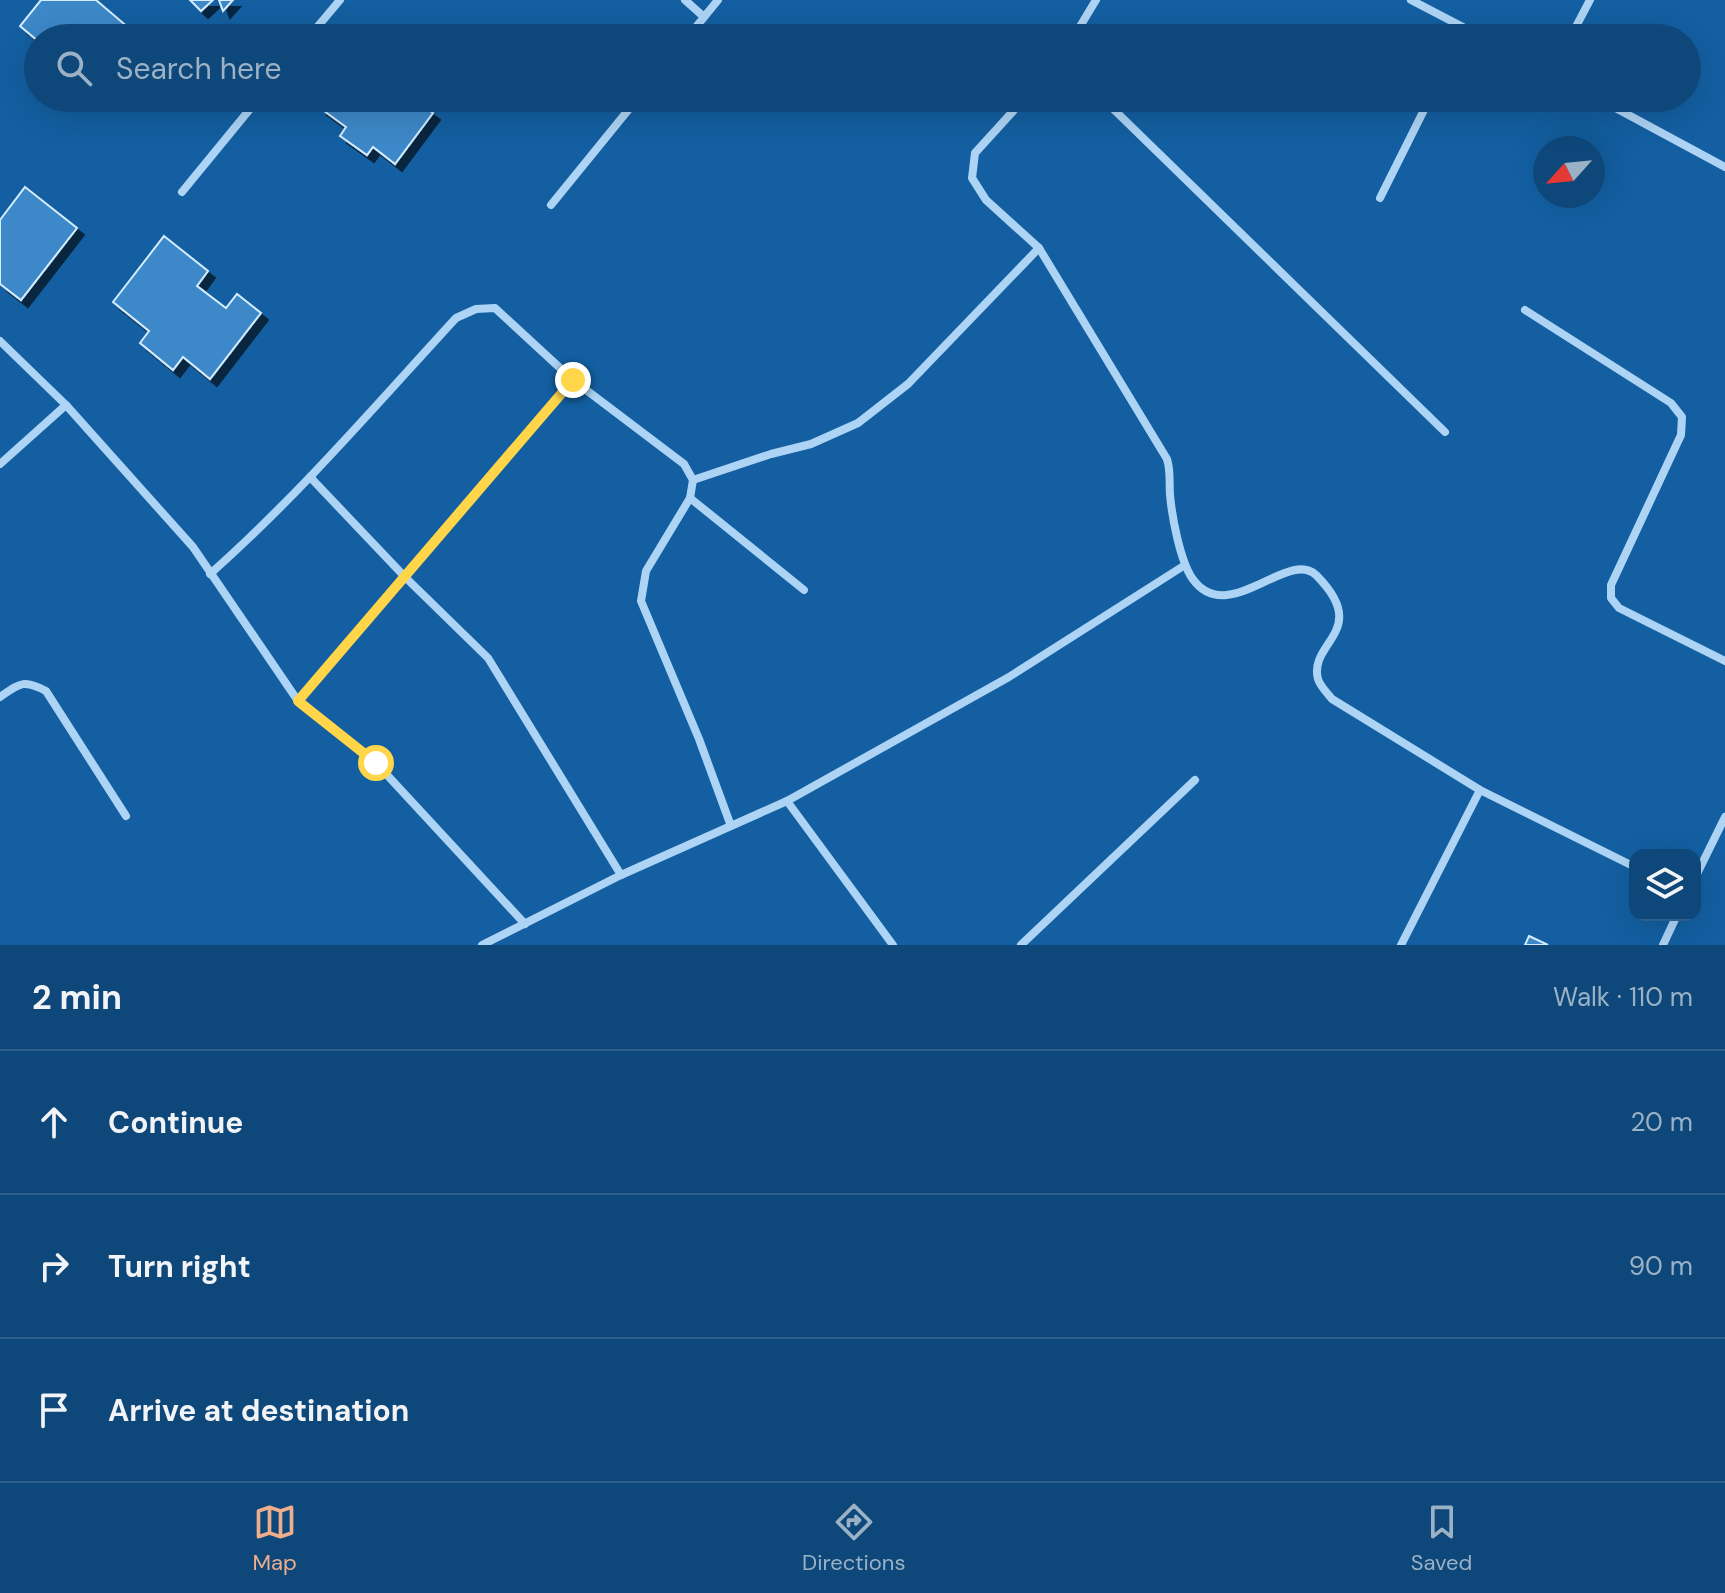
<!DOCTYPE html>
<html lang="en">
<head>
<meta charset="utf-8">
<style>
  body { margin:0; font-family:"DM Sans",sans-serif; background:#1c5180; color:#f1f3f6 }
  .controls { position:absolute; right:24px; bottom:24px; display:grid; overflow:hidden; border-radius:16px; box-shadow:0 8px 32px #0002 }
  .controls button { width:72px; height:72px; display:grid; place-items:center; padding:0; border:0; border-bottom:2px solid #2e5f8a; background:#0e4779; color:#f1f3f6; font:40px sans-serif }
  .compass { position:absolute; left:1533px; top:136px; width:72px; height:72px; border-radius:50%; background:#0e4779; box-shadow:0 8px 32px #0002; rotate:243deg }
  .stop { position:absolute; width:24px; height:24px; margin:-18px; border:6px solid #ffd54a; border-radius:50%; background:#fff }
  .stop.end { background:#ffd54a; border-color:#fff; box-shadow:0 2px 8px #0008 }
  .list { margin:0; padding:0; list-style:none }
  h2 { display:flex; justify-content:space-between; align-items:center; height:104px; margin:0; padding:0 32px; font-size:34px }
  h2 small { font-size:26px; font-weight:400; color:#9bb2c6 }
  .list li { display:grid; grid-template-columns:52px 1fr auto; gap:24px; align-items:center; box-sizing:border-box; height:144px; padding:0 32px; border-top:2px solid #2e5f8a }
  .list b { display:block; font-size:30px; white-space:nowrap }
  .list em { font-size:26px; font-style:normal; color:#9bb2c6 }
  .icon { flex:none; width:44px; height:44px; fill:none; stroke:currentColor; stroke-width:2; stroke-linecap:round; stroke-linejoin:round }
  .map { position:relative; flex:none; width:1725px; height:945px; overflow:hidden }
  .search { position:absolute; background:#0e4779; box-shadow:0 8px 32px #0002; left:24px; right:24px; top:24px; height:88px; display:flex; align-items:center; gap:20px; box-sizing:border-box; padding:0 28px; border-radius:44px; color:#9bb2c6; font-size:30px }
  .sheet { height:536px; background:#0e4779 }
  nav { display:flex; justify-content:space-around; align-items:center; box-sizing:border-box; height:112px; border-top:2px solid #2e5f8a; background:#0e4779; font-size:22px; color:#9bb2c6 }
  nav a { display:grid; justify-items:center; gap:4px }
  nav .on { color:#eead8d }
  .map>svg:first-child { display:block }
  .building { fill:#3c88c8; stroke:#d5ecfe; stroke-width:2; filter:url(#shadow) }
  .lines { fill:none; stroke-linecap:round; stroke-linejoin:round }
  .minor { stroke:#add4f5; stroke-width:8 }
  .route { stroke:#ffd54a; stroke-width:10 }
</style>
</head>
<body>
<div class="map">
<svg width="1725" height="945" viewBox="0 0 1725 945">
  <defs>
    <filter id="shadow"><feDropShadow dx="7" dy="7" stdDeviation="0" flood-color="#0009"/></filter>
  </defs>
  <rect width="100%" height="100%" fill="#135fa1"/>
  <g class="building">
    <path d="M41,0H96L136,34L132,38H38V41L20,26Z"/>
    <path d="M190,0H213L201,11Z"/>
    <path d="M219,0H233L223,11Z"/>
    <path d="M327,98H395L394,100L407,110L414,99L433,113L395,164L373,147L367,155L340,136L346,127L320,108Z"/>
    <path d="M25,187L77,228L21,300L0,284V220Z"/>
    <path d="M164,236L208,271L197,286L226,308L237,294L261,313L210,379L183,357L173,370L140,343L149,331L113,302Z"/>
    <path d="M1529,936L1548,945H1525Z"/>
  </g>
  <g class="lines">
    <g class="minor">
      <path d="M685,0L704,17"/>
      <path d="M1411,0L1484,38"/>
      <path d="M308,38L340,0"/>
      <path d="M687,38L718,0"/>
      <path d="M1073,38L1096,0"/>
      <path d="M1570,38L1590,0"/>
      <path d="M1025,98L975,153L972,178L986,200L1039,248L1167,459C1171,472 1169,482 1170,495C1172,517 1180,560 1192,578C1227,629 1288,548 1316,575C1372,631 1308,642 1318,679C1320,686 1328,694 1332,699L1480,790L1635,867"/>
      <path d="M1102,98L1445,432"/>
      <path d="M1597,98L1725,167"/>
      <path d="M182,192L259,98"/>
      <path d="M1380,198L1430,98"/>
      <path d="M551,205L638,98"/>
      <path d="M1525,310L1671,403L1682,417L1681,435L1611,585V598L1619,608L1725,661"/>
      <path d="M0,341L66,405L193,547L298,701L376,763L525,924"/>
      <path d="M0,464L66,405"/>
      <path d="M310,477L405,577L488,658L621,875"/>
      <path d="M693,480L771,454L811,444L858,423L908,384L1039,248"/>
      <path d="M690,498L804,590"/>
      <path d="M210,574C299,495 376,405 456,318L476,309L495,308L573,380L684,464L693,480L690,498L646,571L641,601L699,739L731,826"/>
      <path d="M0,697C20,683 24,679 46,691L126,816"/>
      <path d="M298,701L573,380"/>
      <path d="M787,801L893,945"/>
      <path d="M1695,878L1725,817"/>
      <path d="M482,945L621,875L787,801L1009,677L1185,565"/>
      <path d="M1021,945L1195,780"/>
      <path d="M1401,945L1480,790"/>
      <path d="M1663,945L1677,915"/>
    </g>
  </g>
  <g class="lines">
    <path class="route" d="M376,763L298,701L573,380"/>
  </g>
</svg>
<div class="controls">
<button><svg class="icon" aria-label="layers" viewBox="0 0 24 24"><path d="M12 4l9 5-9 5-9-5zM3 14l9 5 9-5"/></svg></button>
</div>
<svg class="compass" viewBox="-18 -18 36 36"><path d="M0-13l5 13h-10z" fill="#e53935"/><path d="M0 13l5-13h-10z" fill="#9bb2c6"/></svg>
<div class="stop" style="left:376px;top:763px"></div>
<div class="stop end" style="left:573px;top:380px"></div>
<div class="search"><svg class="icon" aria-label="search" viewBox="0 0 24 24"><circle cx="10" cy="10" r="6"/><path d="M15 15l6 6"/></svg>Search here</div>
</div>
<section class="sheet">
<h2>2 min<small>Walk · 110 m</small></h2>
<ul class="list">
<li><svg class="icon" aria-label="ahead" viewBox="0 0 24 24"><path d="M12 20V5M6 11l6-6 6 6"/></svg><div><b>Continue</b></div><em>20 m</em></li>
<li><svg class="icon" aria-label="right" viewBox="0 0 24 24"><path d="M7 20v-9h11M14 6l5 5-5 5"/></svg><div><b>Turn right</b></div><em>90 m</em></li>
<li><svg class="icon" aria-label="arrive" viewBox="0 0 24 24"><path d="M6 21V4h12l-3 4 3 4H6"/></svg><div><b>Arrive at destination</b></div></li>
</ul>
</section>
<nav>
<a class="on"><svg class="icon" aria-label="map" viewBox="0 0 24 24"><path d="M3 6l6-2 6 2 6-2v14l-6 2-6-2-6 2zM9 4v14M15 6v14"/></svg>Map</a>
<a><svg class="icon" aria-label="directions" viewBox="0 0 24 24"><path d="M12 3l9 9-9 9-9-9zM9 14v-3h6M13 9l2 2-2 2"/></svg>Directions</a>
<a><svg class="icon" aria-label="saved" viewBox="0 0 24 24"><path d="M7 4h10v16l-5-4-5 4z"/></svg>Saved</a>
</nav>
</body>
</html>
